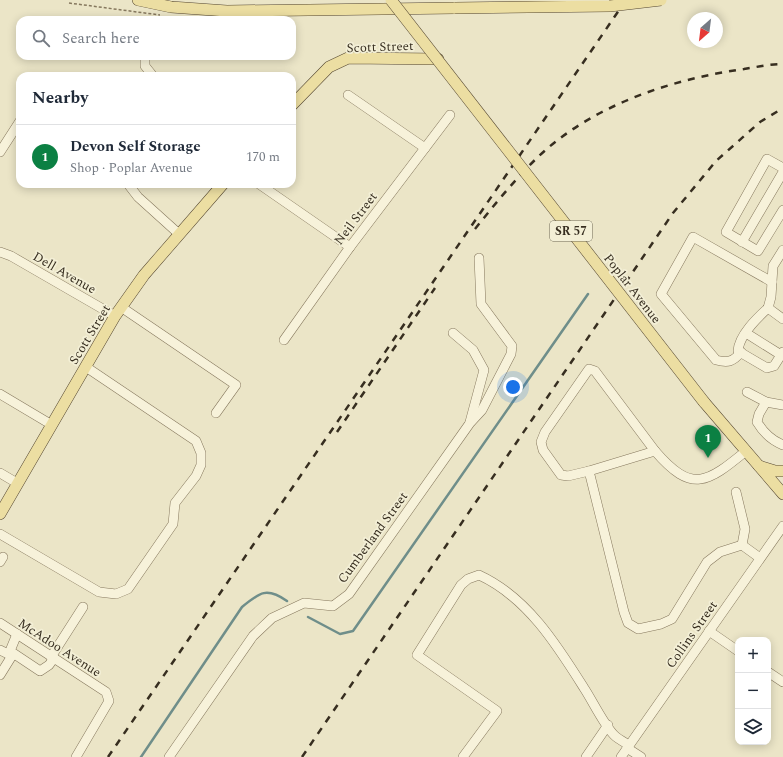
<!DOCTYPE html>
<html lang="en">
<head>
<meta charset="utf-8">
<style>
  body { margin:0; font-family:Spectral,serif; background:#f6f6f7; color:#1f2937 }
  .controls { position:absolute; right:12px; bottom:12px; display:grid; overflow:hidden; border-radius:8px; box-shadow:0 2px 10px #0003 }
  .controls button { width:36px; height:36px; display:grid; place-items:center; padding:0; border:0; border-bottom:1px solid #e0e1e3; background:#fff; color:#1f2937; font:20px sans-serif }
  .compass { position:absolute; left:687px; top:12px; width:36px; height:36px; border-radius:50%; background:#fff; box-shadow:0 2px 10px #0003; rotate:208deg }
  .you { position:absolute; left:513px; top:387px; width:14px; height:14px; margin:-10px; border:3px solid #fff; border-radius:50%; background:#1a73e8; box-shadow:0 0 0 6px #1a73e833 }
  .badge { display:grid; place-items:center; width:26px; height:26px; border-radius:50%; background:#0b8043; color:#fff; font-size:13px; font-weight:700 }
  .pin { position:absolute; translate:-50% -33px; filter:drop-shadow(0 1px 2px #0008) }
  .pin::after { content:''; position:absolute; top:21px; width:14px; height:12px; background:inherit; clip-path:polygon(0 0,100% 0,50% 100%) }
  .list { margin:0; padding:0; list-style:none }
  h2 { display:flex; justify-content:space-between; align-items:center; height:52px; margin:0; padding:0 16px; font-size:17px }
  h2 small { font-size:13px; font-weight:400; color:#747a83 }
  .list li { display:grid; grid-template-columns:26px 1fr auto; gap:12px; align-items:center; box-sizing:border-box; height:64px; padding:0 16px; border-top:1px solid #e0e1e3 }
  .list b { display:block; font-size:15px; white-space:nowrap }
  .list p { margin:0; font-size:13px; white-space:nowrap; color:#747a83 }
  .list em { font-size:13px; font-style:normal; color:#747a83 }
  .icon { flex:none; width:22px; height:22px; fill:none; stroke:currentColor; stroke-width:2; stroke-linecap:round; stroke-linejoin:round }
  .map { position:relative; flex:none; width:783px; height:757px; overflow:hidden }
  .search { position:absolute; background:#fff; box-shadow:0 2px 10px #0003; left:16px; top:16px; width:280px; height:44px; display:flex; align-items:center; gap:10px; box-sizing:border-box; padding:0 14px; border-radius:12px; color:#747a83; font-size:15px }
  .panel { position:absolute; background:#fff; box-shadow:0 2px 10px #0003; left:16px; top:72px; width:280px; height:116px; border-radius:12px }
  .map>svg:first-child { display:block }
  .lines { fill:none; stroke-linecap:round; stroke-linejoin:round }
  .stream { stroke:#6f8e8a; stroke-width:2.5 }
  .minor-casing { stroke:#86785e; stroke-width:10 }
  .major-casing { stroke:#544631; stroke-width:12 }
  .path { stroke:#86785e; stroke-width:1.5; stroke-dasharray:3 2; stroke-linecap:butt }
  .minor { stroke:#f7f2da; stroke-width:9 }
  .major { stroke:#ecdea2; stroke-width:11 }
  .rail { stroke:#372e20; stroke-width:2.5; stroke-dasharray:7 7; stroke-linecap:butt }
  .major-bridge-casing { stroke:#544631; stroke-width:12; stroke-linecap:butt }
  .major-bridge { stroke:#ecdea2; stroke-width:11 }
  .labels { text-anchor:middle; stroke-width:3.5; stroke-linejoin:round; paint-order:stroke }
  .shield { fill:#f3efd6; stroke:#6f6857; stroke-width:1 }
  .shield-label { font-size:12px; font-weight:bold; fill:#372e20 }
  .street-label { font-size:13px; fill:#372e20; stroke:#f3efd6 }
</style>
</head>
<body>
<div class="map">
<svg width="783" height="757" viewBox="0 0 783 757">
  <rect width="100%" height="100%" fill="#ebe5c7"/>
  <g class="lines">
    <g class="stream">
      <path d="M308,617L340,634L353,631L588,294"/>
      <path d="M141,757L242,607C260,592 267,587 287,601"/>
    </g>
    <g class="minor-casing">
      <g id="minor">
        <path d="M145,57V66L153,76"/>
        <path d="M348,95L425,148"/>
        <path d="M0,152L20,121"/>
        <path d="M783,168L767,159L726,232L758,251L783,210"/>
        <path d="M128,184L138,197L179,234"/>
        <path d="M259,184L350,247"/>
        <path d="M742,242L783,172"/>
        <path d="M783,250L773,266L771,297L768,308L783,319"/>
        <path d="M0,252L11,256L115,316"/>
        <path d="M121,307L236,385L216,413"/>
        <path d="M768,308C757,318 739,335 738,351L767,368L774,366L783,352"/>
        <path d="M453,333L473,350L484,370L470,422"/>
        <path d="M746,333L781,355"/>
        <path d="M284,340L350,247L450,115"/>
        <path d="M741,352C733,362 728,363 716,360L661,294L693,237L772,282"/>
        <path d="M747,392L766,402L783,405"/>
        <path d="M0,394L52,425"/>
        <path d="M766,402L759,414L757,422C763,432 773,441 783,445"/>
        <path d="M589,471L568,476L561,475L543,450L541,442L545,432L589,369L595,371L655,451"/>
        <path d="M0,473L17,483"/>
        <path d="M736,492L745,529L742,545L760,558"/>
        <path d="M0,534L99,592L116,594L128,589L173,524L175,503L196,476L201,465V453L196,441L86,367"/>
        <path d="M742,545L720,552L707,562L672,619L661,624L638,629L628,623L624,612L589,471L655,451C692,494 707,483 746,451"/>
        <path d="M0,562L3,557"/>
        <path d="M0,623L106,692L109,701L76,757"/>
        <path d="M709,631L738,651"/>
        <path d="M17,634L10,651L40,671L49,665L54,658"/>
        <path d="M0,650L12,656"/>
        <path d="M51,657L83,607"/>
        <path d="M768,672L783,682"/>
        <path d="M0,675L13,654"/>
        <path d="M627,748L641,757"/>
        <path d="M169,757L253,636L272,618L304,603L333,606L349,594L470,423L482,410L511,354L512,346L481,304L479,258"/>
        <path d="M463,757L497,711L417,655L461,585L468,579L479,575C527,597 557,645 584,688C592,700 604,725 614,735C618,739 624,742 629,745"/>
        <path d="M586,757L608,725"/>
        <path d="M621,757L783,526"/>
      </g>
    </g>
    <g class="major-casing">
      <g id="major">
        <path d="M138,0L171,7L227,11L455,8"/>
        <path d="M292,105L329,67L348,58L438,59"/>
        <path d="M704,402L783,494"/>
        <path d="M759,466L775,471H783"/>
        <path d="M0,514L115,316L144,275L223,184"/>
      </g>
    </g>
    <path class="path" d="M69,3L160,15"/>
    <use href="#minor" class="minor"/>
    <use href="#major" class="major"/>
    <g class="rail">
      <path d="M475,229C495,204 516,178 539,156C593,105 672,79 744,69C757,67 770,64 783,64"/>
      <path d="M337,432L435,288"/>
      <path d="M108,757L626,0"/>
      <path d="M302,757L673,213L716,161L760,122L783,108"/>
    </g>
    <g class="major-bridge-casing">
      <g id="major-bridge">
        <path d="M391,0L704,402"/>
        <path d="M455,8L610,6L661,0"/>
      </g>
    </g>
    <use href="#major-bridge" class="major-bridge"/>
  </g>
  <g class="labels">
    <rect class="shield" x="550" y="221" width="42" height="20" rx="3"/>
    <g class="shield-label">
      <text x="571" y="235">SR 57</text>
    </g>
    <g class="street-label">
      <text transform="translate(380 46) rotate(-2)" y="5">Scott Street</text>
      <text transform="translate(355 218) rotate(-53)" y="5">Neil Street</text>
      <text transform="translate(65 272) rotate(30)" y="5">Dell Avenue</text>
      <text transform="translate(633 288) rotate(52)" y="5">Poplar Avenue</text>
      <text transform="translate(89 334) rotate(-59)" y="5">Scott Street</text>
      <text transform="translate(372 537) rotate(-54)" y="5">Cumberland Street</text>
      <text transform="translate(691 634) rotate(-55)" y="5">Collins Street</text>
      <text transform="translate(60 647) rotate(33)" y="5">McAdoo Avenue</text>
    </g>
  </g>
</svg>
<div class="controls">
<button>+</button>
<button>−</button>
<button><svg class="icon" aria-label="layers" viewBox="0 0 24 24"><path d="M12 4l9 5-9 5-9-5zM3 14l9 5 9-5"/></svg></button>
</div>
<svg class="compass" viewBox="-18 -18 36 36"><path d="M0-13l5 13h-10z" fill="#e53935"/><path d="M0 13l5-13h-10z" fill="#747a83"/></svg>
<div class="you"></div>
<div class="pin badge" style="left:708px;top:458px">1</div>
<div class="search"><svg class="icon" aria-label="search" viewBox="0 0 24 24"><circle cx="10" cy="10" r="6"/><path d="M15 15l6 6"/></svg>Search here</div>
<section class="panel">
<h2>Nearby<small></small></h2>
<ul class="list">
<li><span class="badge">1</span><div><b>Devon Self Storage</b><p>Shop · Poplar Avenue</p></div><em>170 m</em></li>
</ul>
</section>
</div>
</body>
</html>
